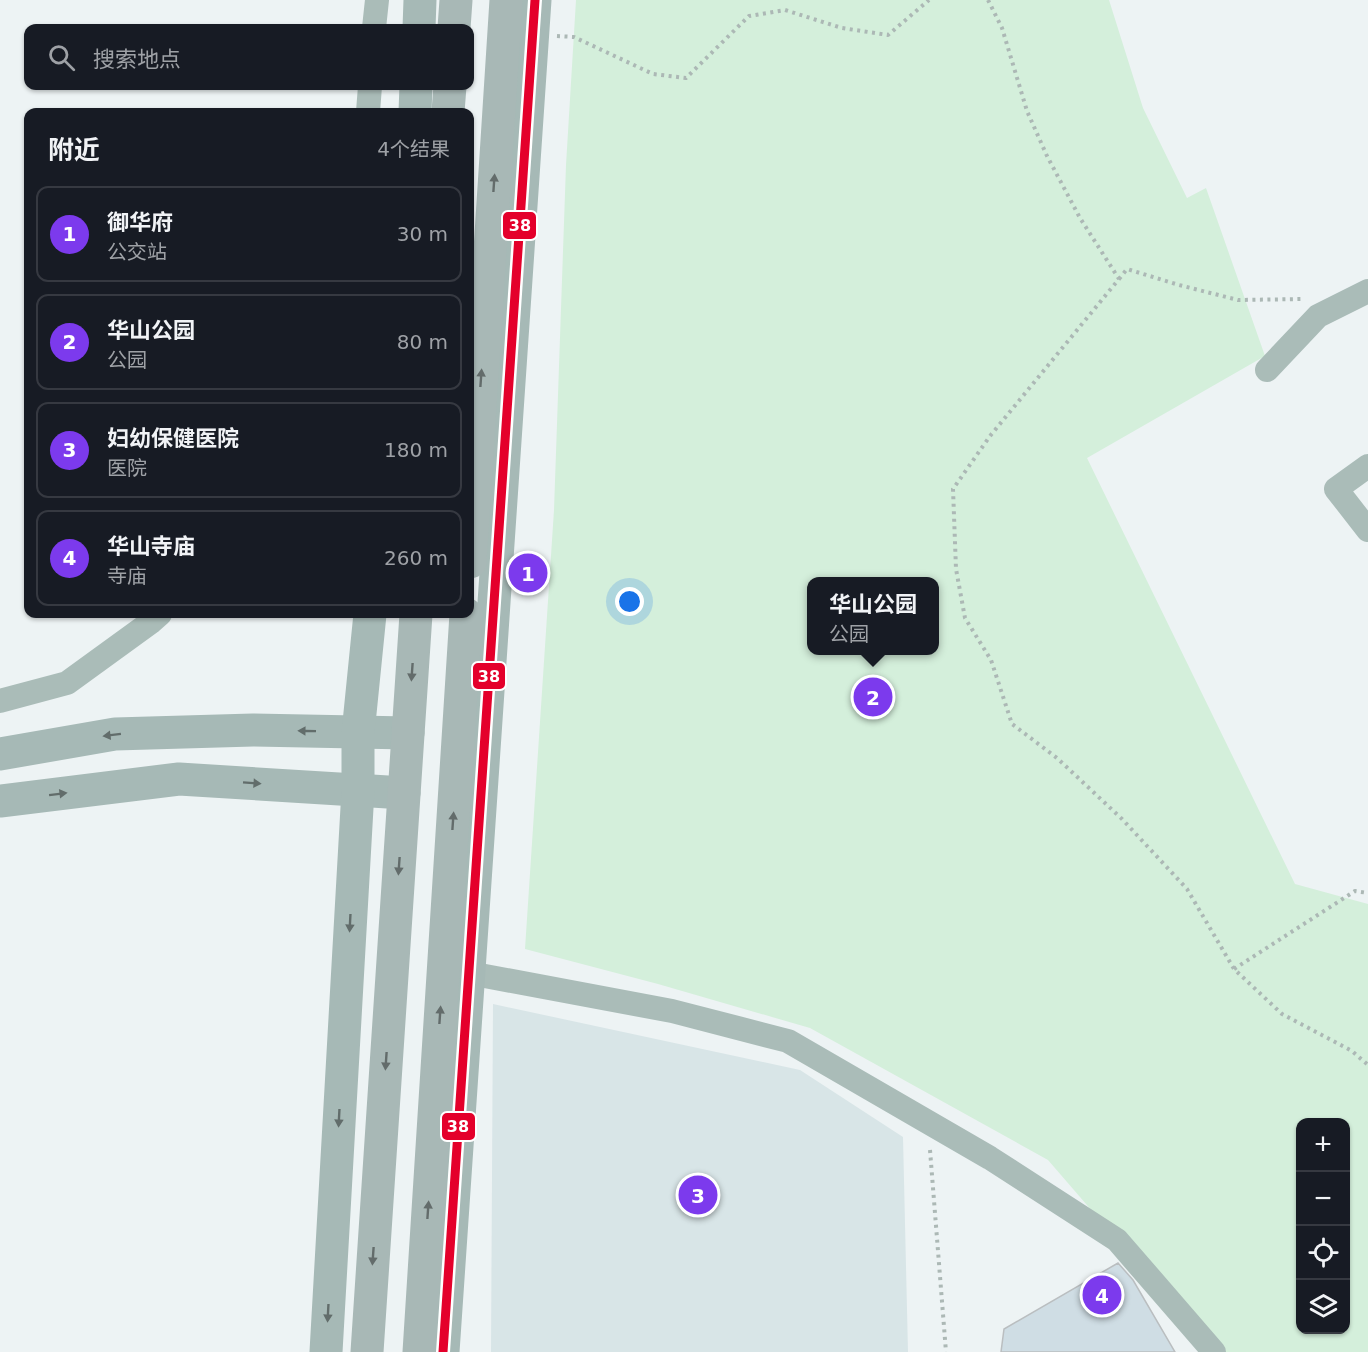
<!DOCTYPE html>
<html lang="zh">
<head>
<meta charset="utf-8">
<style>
  body { margin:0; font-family:"DejaVu Sans","Noto Sans SC",sans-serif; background:#20242c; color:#f1f3f6 }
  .controls { position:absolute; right:18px; bottom:18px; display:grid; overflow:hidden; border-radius:12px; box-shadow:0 2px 4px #0004 }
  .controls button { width:54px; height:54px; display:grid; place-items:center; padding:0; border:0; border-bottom:2px solid #363941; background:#171b24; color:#f1f3f6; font:30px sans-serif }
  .you { position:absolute; left:630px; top:602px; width:21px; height:21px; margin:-15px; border:4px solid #fff; border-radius:50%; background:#1a73e8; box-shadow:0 0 0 9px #1a73e833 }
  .badge { display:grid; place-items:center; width:39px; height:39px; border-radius:50%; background:#7c3aed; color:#fff; font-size:20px; font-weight:700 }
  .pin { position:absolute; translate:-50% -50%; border:3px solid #fff; box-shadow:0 2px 6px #0006 }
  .popup { position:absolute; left:807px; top:577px; width:132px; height:78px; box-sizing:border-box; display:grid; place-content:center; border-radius:12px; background:#171b24; filter:drop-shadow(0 2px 4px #0005); font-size:20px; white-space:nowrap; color:#9ea1a6 }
  .popup b { font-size:22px; color:#f1f3f6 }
  .popup::after { content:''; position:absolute; left:50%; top:100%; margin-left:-12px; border:12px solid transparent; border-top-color:#171b24 }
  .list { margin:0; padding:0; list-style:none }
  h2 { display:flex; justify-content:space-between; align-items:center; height:78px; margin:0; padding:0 24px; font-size:26px }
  h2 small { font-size:20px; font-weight:400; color:#9ea1a6 }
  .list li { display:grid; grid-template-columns:39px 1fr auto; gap:18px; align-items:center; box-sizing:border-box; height:96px; margin:0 12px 12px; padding:0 12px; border:2px solid #363941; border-radius:12px }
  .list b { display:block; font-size:22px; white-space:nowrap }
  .list p { margin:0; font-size:20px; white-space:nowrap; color:#9ea1a6 }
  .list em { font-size:20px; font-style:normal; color:#9ea1a6 }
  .icon { flex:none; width:33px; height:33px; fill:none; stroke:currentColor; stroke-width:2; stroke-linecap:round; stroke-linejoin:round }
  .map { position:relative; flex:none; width:1368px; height:1352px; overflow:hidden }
  .search { position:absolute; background:#171b24; box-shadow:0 2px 4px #0004; left:24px; top:24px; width:450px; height:66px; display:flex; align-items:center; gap:15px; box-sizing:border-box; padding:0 21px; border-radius:12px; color:#9ea1a6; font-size:22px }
  .panel { position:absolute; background:#171b24; box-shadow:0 2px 4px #0004; left:24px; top:108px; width:450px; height:510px; border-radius:12px }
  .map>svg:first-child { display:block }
  .built { fill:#d8e5e7 }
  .green { fill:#d4efdb; fill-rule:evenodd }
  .building { fill:#cfdde4; stroke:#babec0; stroke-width:1.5 }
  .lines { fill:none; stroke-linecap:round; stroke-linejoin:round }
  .path { stroke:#acb8b5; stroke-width:4; stroke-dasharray:3 4.5; stroke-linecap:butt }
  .street { stroke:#aabcb8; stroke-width:24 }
  .secondary { stroke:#a6b9b6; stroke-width:33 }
  .highway { stroke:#a8b8b6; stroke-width:33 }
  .bus-1-casing { stroke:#fff; stroke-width:14 }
  .bus-1 { stroke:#e4002b; stroke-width:9 }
  .oneway { fill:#636c6b }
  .oneway2 { fill:#626d6b }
  .line-badge { stroke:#fff; stroke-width:2 }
  .badge-label { font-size:16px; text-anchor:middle; font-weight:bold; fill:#fff }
</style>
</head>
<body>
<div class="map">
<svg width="1368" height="1352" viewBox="0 0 1368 1352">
  <rect width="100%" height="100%" fill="#edf3f4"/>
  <path class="built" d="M493,1004L800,1070L903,1137L908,1352H491Z"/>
  <path class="green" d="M576,0H1109L1143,108L1187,198L1206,188L1265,356L1087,458L1295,884L1368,904V1352H1214L1048,1160L810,1028L658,984L525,949L554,510L566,165ZM812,582H934V650H812ZM1300,1122H1346V1330H1300Z"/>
  <path class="building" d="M1118,1263L1133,1280L1175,1352H1001L1004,1329Z"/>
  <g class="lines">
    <g class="path">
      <path d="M988,0L1002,28L1027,111L1047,156L1080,218L1119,279L990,436L953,489L956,569L965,618L991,660L1012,724L1057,758L1122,819L1187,889L1234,969L1282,1014L1352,1051L1368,1065"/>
      <path d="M557,36L574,37L653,74L686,78L749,16L785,10L842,28L888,35L929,0"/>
      <path d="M1119,279L1127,269L1179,285L1238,300L1302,299"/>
      <path d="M1234,969L1355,891L1368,893"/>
      <path d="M930,1150L946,1352"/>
    </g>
    <g class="street">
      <path d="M374,28L377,0"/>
      <path d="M368,112L370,86"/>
      <path d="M1267,370L1318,316L1368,291"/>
      <path d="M1368,466L1336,489L1368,530"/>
      <path d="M0,701L67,683L151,622L160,614"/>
      <path d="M469,973L672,1011L788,1041L990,1158L1117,1240L1214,1352"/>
    </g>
    <g class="secondary">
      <path d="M419,28L420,0"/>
      <path d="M415,112L416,86"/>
      <path d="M0,754L115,734L253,730L408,733"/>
      <path d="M0,801L179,779L404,793"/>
      <path d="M326,1352L358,790V733L370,614"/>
      <path d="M443,1352L535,0"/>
    </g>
    <g class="highway">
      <path d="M454,28L456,0"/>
      <path d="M448,112L450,86"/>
      <path d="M470,562L506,0"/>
      <path d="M367,1352L416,614"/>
      <path d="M419,1352L466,614"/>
    </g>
    <g class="bus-1-casing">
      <path id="bus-1" d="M443,1352L535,0"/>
    </g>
    <use href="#bus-1" class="bus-1"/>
  </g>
  <defs><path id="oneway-solid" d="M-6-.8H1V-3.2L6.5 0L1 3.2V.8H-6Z" transform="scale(1.5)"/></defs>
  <g class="oneway">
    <use href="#oneway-solid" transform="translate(494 183) rotate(-86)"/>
    <use href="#oneway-solid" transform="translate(481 378) rotate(-86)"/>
    <use href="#oneway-solid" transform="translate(412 672) rotate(94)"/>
    <use href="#oneway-solid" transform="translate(453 821) rotate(-86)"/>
    <use href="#oneway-solid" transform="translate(399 866) rotate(94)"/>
    <use href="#oneway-solid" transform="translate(440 1015) rotate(-86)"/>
    <use href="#oneway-solid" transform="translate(386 1061) rotate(94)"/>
    <use href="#oneway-solid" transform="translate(428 1210) rotate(-86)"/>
    <use href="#oneway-solid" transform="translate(373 1256) rotate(94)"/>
  </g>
  <g class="oneway2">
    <use href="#oneway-solid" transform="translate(307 731) rotate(-179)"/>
    <use href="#oneway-solid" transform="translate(112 735) rotate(173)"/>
    <use href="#oneway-solid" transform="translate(252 783) rotate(4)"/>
    <use href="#oneway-solid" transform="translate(58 794) rotate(-7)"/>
    <use href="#oneway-solid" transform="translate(350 923) rotate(93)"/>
    <use href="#oneway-solid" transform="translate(339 1118) rotate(93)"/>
    <use href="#oneway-solid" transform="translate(328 1313) rotate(93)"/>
  </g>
  <g class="line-badge">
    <rect x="502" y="211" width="35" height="29" rx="6" fill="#e4002b"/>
    <rect x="472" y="662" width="34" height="28" rx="6" fill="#e4002b"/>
    <rect x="441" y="1112" width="35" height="29" rx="6" fill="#e4002b"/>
  </g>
  <g class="badge-label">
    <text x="520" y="231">38</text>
    <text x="489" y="682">38</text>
    <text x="458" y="1132">38</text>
  </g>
</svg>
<div class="controls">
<button>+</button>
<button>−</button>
<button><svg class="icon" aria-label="locate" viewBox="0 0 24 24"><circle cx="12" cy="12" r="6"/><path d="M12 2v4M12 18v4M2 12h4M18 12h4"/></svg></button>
<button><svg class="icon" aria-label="layers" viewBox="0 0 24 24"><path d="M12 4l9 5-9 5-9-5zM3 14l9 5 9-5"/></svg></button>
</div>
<div class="you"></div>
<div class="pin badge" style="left:528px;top:573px">1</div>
<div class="pin badge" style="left:873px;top:697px">2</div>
<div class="popup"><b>华山公园</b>公园</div>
<div class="pin badge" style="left:698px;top:1195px">3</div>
<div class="pin badge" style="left:1102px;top:1295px">4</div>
<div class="search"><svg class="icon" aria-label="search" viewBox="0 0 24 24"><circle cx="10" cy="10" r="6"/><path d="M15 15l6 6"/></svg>搜索地点</div>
<section class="panel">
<h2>附近<small>4个结果</small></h2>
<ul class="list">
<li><span class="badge">1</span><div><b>御华府</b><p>公交站</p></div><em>30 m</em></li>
<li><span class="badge">2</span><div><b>华山公园</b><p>公园</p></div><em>80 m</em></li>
<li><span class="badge">3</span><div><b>妇幼保健医院</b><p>医院</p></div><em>180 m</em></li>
<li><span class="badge">4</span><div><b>华山寺庙</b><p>寺庙</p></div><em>260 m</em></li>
</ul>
</section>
</div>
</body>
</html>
